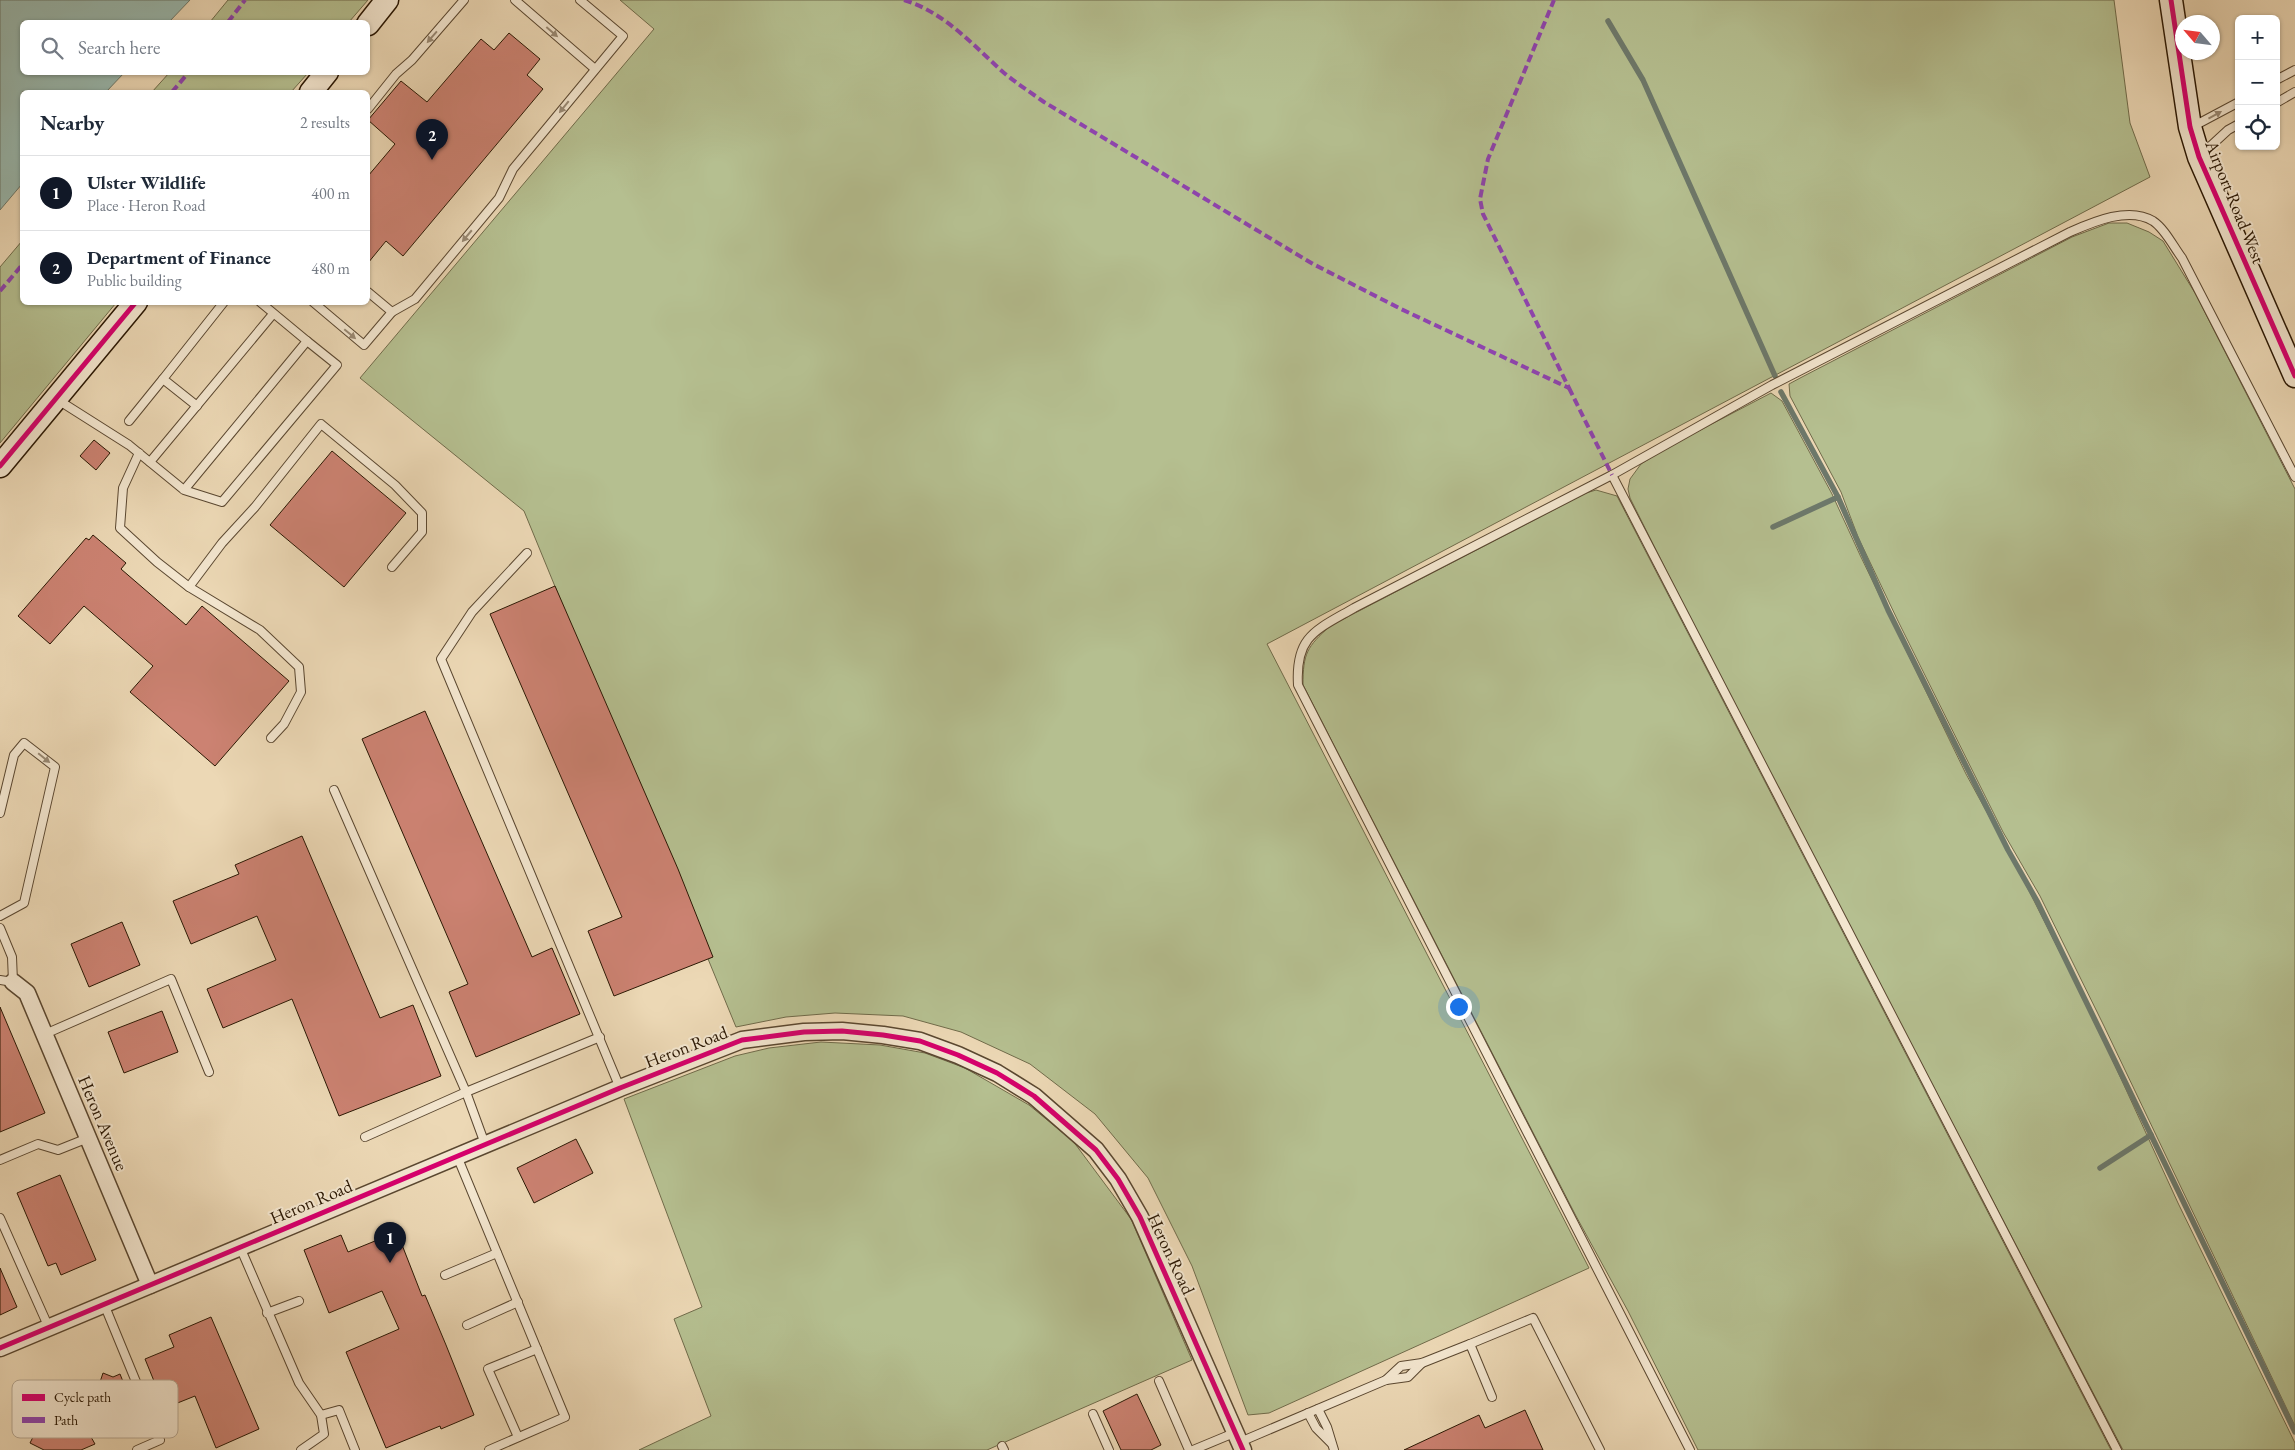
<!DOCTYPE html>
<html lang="en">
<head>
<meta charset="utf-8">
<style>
  body { margin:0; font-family:"EB Garamond",serif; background:#f6f6f7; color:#1f2937 }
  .controls { position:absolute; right:15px; top:15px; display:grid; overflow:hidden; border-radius:8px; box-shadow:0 1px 4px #0004 }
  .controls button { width:45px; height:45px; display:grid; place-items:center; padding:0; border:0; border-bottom:1px solid #e0e1e3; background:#fff; color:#1f2937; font:25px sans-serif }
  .compass { position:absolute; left:2175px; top:15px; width:45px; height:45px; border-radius:50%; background:#fff; box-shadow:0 1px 4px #0004; rotate:298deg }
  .you { position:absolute; left:1458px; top:1006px; width:18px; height:18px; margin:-12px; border:4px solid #fff; border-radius:50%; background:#1a73e8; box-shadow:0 0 0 8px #1a73e833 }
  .badge { display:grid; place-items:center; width:32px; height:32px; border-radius:50%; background:#111827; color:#fff; font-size:16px; font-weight:700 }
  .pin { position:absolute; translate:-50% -41px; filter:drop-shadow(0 1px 2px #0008) }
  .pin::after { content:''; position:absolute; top:26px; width:18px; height:15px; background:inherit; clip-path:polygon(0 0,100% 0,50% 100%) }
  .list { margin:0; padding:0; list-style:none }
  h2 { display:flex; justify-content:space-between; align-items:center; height:65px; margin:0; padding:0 20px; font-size:21px }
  h2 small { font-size:16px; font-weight:400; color:#747a83 }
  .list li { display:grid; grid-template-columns:32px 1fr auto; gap:15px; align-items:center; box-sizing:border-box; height:75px; padding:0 20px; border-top:1px solid #e0e1e3 }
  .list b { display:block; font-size:19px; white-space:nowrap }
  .list p { margin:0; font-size:16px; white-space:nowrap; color:#747a83 }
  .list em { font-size:16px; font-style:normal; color:#747a83 }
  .icon { flex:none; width:28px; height:28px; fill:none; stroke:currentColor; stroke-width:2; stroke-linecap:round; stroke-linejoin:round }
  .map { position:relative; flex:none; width:2295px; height:1450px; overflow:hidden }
  .search { position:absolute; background:#fff; box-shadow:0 1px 4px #0004; left:20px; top:20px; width:350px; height:55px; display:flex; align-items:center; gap:12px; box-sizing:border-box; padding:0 18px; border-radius:8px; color:#747a83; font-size:19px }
  .panel { position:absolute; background:#fff; box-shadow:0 1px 4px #0004; left:20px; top:90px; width:350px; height:215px; border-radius:8px }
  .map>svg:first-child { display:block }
  .green { fill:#b5bf90; stroke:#706b4a }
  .water { fill:#99b9af; stroke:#6d786a }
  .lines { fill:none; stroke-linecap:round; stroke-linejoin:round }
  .stream { stroke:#6d786a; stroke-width:5.5 }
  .building { fill:#cc8272; stroke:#2a1703 }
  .lane-casing { stroke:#5a4730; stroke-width:10 }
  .street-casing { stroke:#5a4730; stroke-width:19 }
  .secondary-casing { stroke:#2a1703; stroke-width:25 }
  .lane { stroke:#f3e6cf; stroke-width:8 }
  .street { stroke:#f3e6cf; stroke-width:16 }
  .secondary { stroke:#f3e6cf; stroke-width:22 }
  .quiet { stroke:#8e44ad; stroke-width:4; stroke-dasharray:8 4; stroke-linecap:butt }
  .cycleway-casing { stroke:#f3e6cf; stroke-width:8 }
  .cycleway { stroke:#d6006c; stroke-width:5 }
  .oneway { fill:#998973 }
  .labels { text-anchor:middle; stroke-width:4; stroke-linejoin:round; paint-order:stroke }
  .street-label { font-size:18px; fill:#2a1703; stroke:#f3e6cf }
  .key { fill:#f3e6cf; stroke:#b7a892; stroke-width:1 }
  .key-label { font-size:14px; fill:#2a1703 }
</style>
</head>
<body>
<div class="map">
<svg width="2295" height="1450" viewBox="0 0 2295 1450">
  <rect width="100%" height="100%" fill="#ecd8b5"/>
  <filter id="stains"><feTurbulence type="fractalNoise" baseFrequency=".004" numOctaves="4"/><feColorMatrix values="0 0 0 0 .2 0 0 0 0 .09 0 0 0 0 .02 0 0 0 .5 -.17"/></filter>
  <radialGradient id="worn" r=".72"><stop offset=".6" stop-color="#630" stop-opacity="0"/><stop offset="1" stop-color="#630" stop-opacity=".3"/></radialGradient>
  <g class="green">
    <path d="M228,0H368L349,22H210Z"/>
    <path d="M620,0H2114L2130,123L2150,177L1267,644L1589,1268L1269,1413L1248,1415L1192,1266L1148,1178L1095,1114L1030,1064L961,1032L903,1016L835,1013L786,1017L736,1027L524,511L360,378L654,29Z"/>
    <path d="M169,73V72L308,73L291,92H152Z"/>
    <path d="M2109,223H2127L2149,232L2163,241L2195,293L2295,489V1426L2104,1026L2040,896L2003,832L1898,621L1858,537L1841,492L1790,396L1789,384L1802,377L2072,237Z"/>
    <path d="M22,241V302L116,303L0,443V267Z"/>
    <path d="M1771,393L1782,401L1832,494L1860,555L1966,774L2020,873L2096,1024L2178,1203L2295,1443V1450H2123L1722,682L1630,498L1628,489L1630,479L1641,464L1664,449Z"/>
    <path d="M1596,490L1617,496L2111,1450H1698L1628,1311L1576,1216L1303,685C1303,653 1307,647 1330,626L1586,493Z"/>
    <path d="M821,1042L880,1045L925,1053L965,1068L1029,1105L1073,1141L1131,1219L1192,1360L987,1450H639L711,1416L674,1319L702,1307L624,1099L735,1056L769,1048Z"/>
  </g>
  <path class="water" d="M0,0H190L169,22H22V72L124,73L106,92H22V184L0,210Z"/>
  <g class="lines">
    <g class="stream">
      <path d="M1608,21L1643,80L1775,376"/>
      <path d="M1781,392L1838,497"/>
      <path d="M1773,527L1838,497L1888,610L2008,850L2037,901L2151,1135"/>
      <path d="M2100,1168L2151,1135L2295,1432"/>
    </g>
  </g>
  <g class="building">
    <path d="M509,33L540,59L527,75L543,89L403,256L386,241L368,263V176L395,144L368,120L401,81L427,102L481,39L494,50Z"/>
    <path d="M94,440L110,453L96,470L80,456Z"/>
    <path d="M332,451L406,513L344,587L270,525Z"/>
    <path d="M93,535L126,563L121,569L186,625L202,606L289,681L215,766L130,692L153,666L84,606L50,644L18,616L86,538L89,540Z"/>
    <path d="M555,586L678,869L713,957L614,996L588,931L622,917L490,614Z"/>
    <path d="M425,711L532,957L552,948L580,1014L476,1057L449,992L468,984L362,739Z"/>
    <path d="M302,836L380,1018L413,1005L441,1076L339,1116L292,999L223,1028L207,989L276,960L257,916L191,944L173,901L239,874L235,865Z"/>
    <path d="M122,922L140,965L89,987L71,944Z"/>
    <path d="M0,1007L45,1113L0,1132Z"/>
    <path d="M162,1011L178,1052L124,1073L108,1032Z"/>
    <path d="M576,1139L593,1173L534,1203L517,1168Z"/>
    <path d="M60,1175L96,1260L61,1275L56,1263L48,1266L17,1193Z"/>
    <path d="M397,1232L422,1296L425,1295L446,1345L474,1415L441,1429L440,1426L386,1448L346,1352L399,1329L382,1291L329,1313L304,1250L341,1235L348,1252Z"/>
    <path d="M0,1268L17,1307L0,1315Z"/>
    <path d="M211,1317L259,1429L216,1448L195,1396L165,1408L145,1359L174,1347L169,1335Z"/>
    <path d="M103,1373L113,1377L120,1374L138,1419L91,1437L95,1444L81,1450H44L30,1443L35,1433L29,1420L95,1392L92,1385L100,1382Z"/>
    <path d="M1137,1394L1161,1445L1151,1450H1121L1103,1411Z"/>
    <path d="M1525,1410L1543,1450H1404L1479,1415L1485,1428Z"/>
  </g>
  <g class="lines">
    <g class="lane-casing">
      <g id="lane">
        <path d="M515,0L595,69"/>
        <path d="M2276,80L2295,70"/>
        <path d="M2276,103L2295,92"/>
        <path d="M368,109L396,74L412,60L464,0"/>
        <path d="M2192,127L2239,102"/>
        <path d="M2202,154L2228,130L2239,124"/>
        <path d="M260,302L307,341"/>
        <path d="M313,302L364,345L392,312L368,292"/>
        <path d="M392,312L415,299L499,198L513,169L623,36L580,0"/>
        <path d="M58,400L129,445L184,490L307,341L337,365L222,502L184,490"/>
        <path d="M197,406L163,379L224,302"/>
        <path d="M129,421L163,379"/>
        <path d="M139,453L123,488L120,528L157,562L189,587L222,543L255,507L321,424L395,485L422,513V532L392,567"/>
        <path d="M150,462L273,314"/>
        <path d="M1612,475L1772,385L2070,232C2093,222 2129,206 2153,221C2165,229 2173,246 2182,258L2295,477"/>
        <path d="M527,553L472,612L441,659L620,1088"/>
        <path d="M189,587L260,630L299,667L301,692L284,724L271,738"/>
        <path d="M334,790L466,1092L485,1144"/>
        <path d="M0,813L14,755L24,743L55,767L24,903L0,916"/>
        <path d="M0,928L12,957L13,982L0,980"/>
        <path d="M45,1034L171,979L209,1072"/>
        <path d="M365,1137L466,1092L600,1037"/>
        <path d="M457,1156L565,1417L489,1450"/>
        <path d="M0,1160L38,1144L58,1150L88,1138"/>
        <path d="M0,1218L49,1328"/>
        <path d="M240,1247L299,1383L321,1415L324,1434L301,1450"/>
        <path d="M445,1275L497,1253"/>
        <path d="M104,1304L160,1440L137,1450"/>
        <path d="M267,1313L299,1301"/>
        <path d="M467,1325L518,1302"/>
        <path d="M1470,1344L1533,1318L1600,1450"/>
        <path d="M1386,1380L1401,1366L1422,1363L1470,1344L1492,1397"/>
        <path d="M1159,1381L1189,1450"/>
        <path d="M1318,1409L1327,1427L1334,1450"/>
        <path d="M1308,1413L1316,1428L1331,1443"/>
        <path d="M1093,1414L1109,1450"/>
        <path d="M321,1415L339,1410L355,1450"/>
        <path d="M518,1437L488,1369L537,1349"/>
        <path d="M1240,1442L1386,1380L1408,1377L1422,1363"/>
        <path d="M1002,1446L1004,1450"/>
        <path d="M1193,1450L1234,1433"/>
        <path d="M1690,1450L1298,685C1295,636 1316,630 1354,608L1612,475L2117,1450"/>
      </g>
    </g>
    <g class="street-casing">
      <g id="street">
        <path d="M13,982L27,993L150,1285"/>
        <path d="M0,1348L620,1088L742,1040L804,1032L842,1031L883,1035L920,1041L958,1055L997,1073L1034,1096L1096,1150L1118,1179L1140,1217L1243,1450"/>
      </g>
    </g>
    <g class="secondary-casing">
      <g id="secondary">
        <path d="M2171,0L2190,127L2199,157L2295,376"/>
        <path d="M368,24L387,0"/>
        <path d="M311,92L327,72"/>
        <path d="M0,466L136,302"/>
      </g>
    </g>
    <use href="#lane" class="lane"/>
    <use href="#street" class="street"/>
    <use href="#secondary" class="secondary"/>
    <g class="quiet">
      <path d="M904,0C944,12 973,45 1003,72C1016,83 1030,92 1044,102L1313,264L1401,309L1569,388L1483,214L1480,199L1488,159L1554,0"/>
      <path d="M228,22L245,0"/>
      <path d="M172,92L189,72"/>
      <path d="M0,291L22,265"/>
      <path d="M1569,388L1612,475"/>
    </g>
    <g class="cycleway-casing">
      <g id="cycleway">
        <path d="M2171,0L2190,127L2199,157L2295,376"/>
        <path d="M0,466L136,302"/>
        <path d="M0,1348L620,1088L742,1040L804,1032L842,1031L883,1035L920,1041L958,1055L997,1073L1034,1096L1096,1150L1118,1179L1140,1217L1243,1450"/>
      </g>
    </g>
    <use href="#cycleway" class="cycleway"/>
  </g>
  <defs><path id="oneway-solid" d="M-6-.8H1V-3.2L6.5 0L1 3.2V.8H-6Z" transform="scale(1.25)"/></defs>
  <g class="oneway">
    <use href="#oneway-solid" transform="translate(552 32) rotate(41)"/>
    <use href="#oneway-solid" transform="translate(432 37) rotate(131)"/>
    <use href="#oneway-solid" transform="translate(564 107) rotate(129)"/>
    <use href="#oneway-solid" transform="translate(2215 115) rotate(-29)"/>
    <use href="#oneway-solid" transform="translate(467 236) rotate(130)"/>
    <use href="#oneway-solid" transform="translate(350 334) rotate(40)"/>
    <use href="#oneway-solid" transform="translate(44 758) rotate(39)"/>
  </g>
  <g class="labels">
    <g class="street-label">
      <text transform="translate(2235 202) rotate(68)" y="6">Airport Road West</text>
      <text transform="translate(686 1047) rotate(-21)" y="6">Heron Road</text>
      <text transform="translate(103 1123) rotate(67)" y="6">Heron Avenue</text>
      <text transform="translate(311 1202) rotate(-23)" y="6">Heron Road</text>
      <text transform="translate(1171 1254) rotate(65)" y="6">Heron Road</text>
    </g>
  </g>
  <rect x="12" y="1380" width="166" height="58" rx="8" class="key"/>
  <rect x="22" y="1394" width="23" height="7" fill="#d6006c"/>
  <rect x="22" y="1417" width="23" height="6" fill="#8e44ad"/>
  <g class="key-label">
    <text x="54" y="1402">Cycle path</text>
    <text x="54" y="1425">Path</text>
  </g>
  <rect width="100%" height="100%" filter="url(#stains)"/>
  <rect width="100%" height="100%" fill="url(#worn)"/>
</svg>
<div class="controls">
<button>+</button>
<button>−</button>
<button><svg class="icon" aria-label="locate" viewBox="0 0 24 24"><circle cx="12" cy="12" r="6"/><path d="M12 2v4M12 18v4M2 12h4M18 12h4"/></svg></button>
</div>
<svg class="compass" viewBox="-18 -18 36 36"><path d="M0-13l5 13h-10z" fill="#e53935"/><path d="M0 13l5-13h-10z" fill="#747a83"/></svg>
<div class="you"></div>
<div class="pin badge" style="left:390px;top:1263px">1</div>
<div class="pin badge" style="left:432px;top:160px">2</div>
<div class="search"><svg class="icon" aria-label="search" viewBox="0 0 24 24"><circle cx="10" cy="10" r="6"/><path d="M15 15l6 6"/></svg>Search here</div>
<section class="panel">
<h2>Nearby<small>2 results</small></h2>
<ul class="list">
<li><span class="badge">1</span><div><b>Ulster Wildlife</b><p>Place · Heron Road</p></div><em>400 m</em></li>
<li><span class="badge">2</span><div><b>Department of Finance</b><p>Public building</p></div><em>480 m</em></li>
</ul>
</section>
</div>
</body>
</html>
